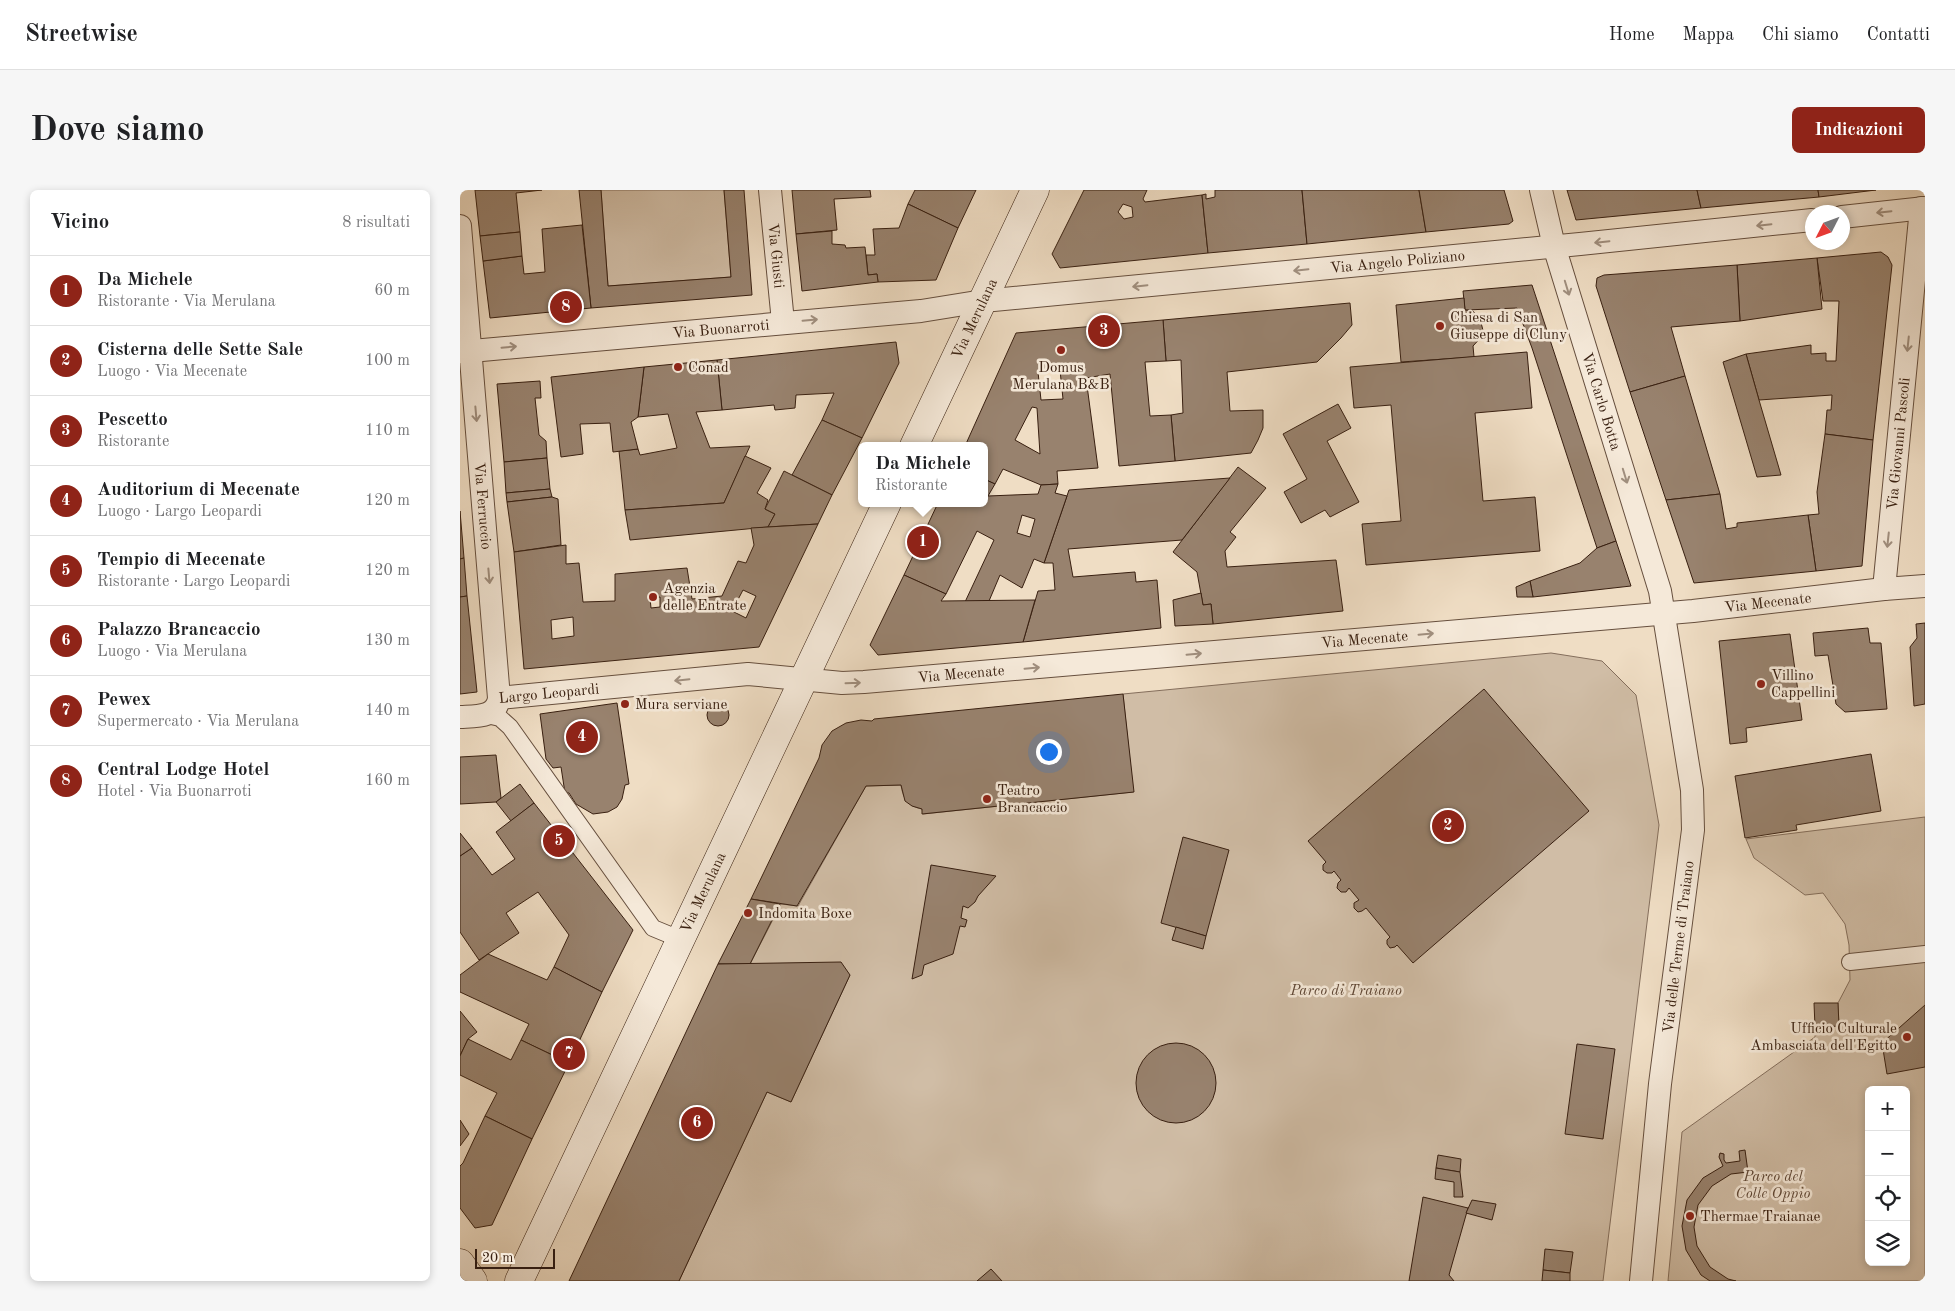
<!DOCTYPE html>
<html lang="it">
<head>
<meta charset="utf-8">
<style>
  body { margin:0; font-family:"Old Standard TT",serif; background:#f6f6f6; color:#202124 }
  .controls { position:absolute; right:15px; bottom:15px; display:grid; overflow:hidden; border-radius:8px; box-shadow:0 2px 8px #0003 }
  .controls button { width:45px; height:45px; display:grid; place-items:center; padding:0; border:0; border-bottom:1px solid #e0e0e0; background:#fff; color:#202124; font:25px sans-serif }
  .compass { position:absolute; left:1345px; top:15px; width:45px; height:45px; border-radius:50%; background:#fff; box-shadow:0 2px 8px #0003; rotate:228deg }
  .scale { position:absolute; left:15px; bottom:12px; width:80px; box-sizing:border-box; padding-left:5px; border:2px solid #392011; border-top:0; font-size:14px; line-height:18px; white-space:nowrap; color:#392011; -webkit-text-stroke:4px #f5e9d9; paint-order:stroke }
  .you { position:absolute; left:588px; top:561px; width:18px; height:18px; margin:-12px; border:4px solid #fff; border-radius:50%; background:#1a73e8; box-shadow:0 0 0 8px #1a73e833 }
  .badge { display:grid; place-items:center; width:32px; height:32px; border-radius:50%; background:#8f2418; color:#fff; font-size:16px; font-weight:700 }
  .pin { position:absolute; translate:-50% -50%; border:2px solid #fff; box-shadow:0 1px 5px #0006 }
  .popup { position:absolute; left:398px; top:252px; width:130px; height:65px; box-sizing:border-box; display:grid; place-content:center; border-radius:8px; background:#fff; filter:drop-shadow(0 1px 4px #0005); font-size:16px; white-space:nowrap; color:#757577 }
  .popup b { font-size:19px; color:#202124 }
  .popup::after { content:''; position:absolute; left:50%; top:100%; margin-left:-10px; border:10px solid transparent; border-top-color:#fff }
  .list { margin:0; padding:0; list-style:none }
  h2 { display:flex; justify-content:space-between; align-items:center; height:65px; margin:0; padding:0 20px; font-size:21px }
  h2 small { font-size:16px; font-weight:400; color:#757577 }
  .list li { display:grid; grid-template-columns:32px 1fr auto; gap:15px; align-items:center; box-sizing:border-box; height:70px; padding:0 20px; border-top:1px solid #e0e0e0 }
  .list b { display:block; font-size:19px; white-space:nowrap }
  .list p { margin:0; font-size:16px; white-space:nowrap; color:#757577 }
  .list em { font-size:16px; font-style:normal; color:#757577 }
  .icon { flex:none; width:28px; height:28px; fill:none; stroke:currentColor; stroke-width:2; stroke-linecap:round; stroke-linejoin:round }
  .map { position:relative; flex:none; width:1465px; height:1091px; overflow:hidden; border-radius:8px }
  header { display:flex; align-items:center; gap:30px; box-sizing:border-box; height:70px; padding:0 25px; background:#fff; border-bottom:1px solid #e0e0e0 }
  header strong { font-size:24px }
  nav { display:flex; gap:28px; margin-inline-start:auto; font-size:18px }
  .intro { display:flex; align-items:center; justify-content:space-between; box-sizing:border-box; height:120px; padding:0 30px }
  h1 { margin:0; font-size:35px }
  .button { padding:12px 22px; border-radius:8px; background:#8f2418; color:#fff; font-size:18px; font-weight:700 }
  main { display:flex; gap:30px; padding:0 30px }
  aside { flex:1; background:#fff; border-radius:8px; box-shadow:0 2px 8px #0003 }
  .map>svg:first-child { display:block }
  .green { fill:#d0bda6; stroke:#846e5c; fill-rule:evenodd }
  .building { fill:#98826e; stroke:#392011; fill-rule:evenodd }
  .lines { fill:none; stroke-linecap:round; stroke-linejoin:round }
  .pedestrian-casing { stroke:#664f3e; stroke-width:18 }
  .minor-casing { stroke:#664f3e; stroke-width:24 }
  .secondary-casing { stroke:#392011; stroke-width:29 }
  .pedestrian { stroke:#f5e9d9; stroke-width:16 }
  .minor { stroke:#f5e9d9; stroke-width:22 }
  .secondary { stroke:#f5e9d9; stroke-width:28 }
  .oneway { stroke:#a08f7f }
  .poi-dot { fill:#8f2418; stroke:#f5e9d9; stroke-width:2 }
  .labels { text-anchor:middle; stroke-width:5; stroke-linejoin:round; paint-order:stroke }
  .street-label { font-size:15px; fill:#392011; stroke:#f5e9d9 }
  .poi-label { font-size:15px; fill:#392011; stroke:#f5e9d9; text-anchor:start }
  .park-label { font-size:15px; font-style:italic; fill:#5f4736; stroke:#f5e9d9 }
</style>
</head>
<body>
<header>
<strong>Streetwise</strong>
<nav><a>Home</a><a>Mappa</a><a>Chi siamo</a><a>Contatti</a></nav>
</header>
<div class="intro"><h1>Dove siamo</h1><a class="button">Indicazioni</a></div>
<main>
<aside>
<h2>Vicino<small>8 risultati</small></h2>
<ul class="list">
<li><span class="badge">1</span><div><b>Da Michele</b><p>Ristorante · Via Merulana</p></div><em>60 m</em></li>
<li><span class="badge">2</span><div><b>Cisterna delle Sette Sale</b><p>Luogo · Via Mecenate</p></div><em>100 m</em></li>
<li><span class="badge">3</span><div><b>Pescetto</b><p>Ristorante</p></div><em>110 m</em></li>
<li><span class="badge">4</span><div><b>Auditorium di Mecenate</b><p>Luogo · Largo Leopardi</p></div><em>120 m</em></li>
<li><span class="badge">5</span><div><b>Tempio di Mecenate</b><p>Ristorante · Largo Leopardi</p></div><em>120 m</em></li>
<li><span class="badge">6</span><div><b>Palazzo Brancaccio</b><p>Luogo · Via Merulana</p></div><em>130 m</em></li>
<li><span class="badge">7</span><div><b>Pewex</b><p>Supermercato · Via Merulana</p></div><em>140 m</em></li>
<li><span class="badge">8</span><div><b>Central Lodge Hotel</b><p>Hotel · Via Buonarroti</p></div><em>160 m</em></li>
</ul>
</aside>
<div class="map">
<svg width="1465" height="1091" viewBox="0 0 1465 1091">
  <rect width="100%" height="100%" fill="#efddc4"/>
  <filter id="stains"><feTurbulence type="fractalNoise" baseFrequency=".004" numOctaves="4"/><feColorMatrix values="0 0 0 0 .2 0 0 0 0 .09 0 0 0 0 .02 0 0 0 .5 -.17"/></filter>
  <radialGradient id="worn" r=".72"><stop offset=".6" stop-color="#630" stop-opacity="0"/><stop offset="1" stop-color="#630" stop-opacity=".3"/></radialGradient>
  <g class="green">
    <path d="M141,0H264L271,87L148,96Z"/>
    <path d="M1091,463L1142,471L1176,505L1199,635L1143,1091H219L307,902L331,912L390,785L290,774L321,714L338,716L406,596L441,595C443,608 447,616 462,619L463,624L673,602L663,504Z"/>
    <path d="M1465,627V1091H1208L1222,942L1355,847V837L1379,836L1378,813L1390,790L1389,755L1385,734L1363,703L1345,705L1294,668L1286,649ZM1409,900H1446V1072H1409Z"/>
  </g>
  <g class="building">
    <path d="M15,0H82L56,3L60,42L20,46Z"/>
    <path d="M119,0H141L148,96L271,87L264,0H284L292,105L131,118Z"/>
    <path d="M332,0H410L411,7L374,9L377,40L336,44Z"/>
    <path d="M455,0H516L498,38L448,14Z"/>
    <path d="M624,0H687L683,9L685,12L742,5L748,63L600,78L592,64ZM663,14L672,17L673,27L664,29L658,22Z"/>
    <path d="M755,0H842L847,54L748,63L742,5L746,4V9L755,7Z"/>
    <path d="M842,0H959L966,42L847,54Z"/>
    <path d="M959,0H1044L1053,31L1049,34L966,42Z"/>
    <path d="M1107,0H1237L1241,18L1116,30Z"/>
    <path d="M1237,0H1358L1359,7L1241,18Z"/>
    <path d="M1358,0H1416L1359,7Z"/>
    <path d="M448,14L498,38L476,90L418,92L417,84L408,85L406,65H415L413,39L439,38Z"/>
    <path d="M122,35L131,118L30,128L23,71L62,66L64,84L85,82L82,39Z"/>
    <path d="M372,41V54L385,55L386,58L405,57L408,85L417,84L418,92L342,101L336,44Z"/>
    <path d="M60,42L62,66L23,71L20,46Z"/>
    <path d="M1421,62L1428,67L1432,75L1413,250L1365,244L1367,220H1371L1372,205L1299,210L1286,164L1351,155V164L1366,163V171H1376L1379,111H1363L1357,68Z"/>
    <path d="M1357,68L1362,119L1280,131L1277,75Z"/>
    <path d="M1277,75L1280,131L1211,137L1225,186L1170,202L1136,96L1137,88L1144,85Z"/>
    <path d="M1072,95L1156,351L1137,358L1072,158L1057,118L1005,120L1003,101Z"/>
    <path d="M1004,108L1005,120L1013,121L1020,129L1024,144L1013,156L1014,167L941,172L936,115Z"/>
    <path d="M890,113L892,135L881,148L857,172L767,182L770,221L803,220V238L798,250L791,263L715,271L711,225L723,223L721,170L706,171L703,130Z"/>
    <path d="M703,130L706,171L685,172L690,226L711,225L715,271L659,276L650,184L626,188L638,278L597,281L598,294L581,295L543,279L535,294L524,289V256H505L556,143ZM600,180L603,209L581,210L578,182ZM572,217L577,218L580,264L555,250Z"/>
    <path d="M436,152L439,173L402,248L362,230L374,203L336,205L335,218L315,220L314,215L262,220L257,170Z"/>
    <path d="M1067,162L1072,218L1015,223L1023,311L1075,307L1080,361L906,375L902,334L941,331L931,215L894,218L890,177Z"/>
    <path d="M1286,164L1299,210L1321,285L1297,287L1263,172Z"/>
    <path d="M257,170L262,220L236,222L250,258L290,256L264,313L165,320L159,261L178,259L180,265L217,258L208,224L178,227L184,177Z"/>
    <path d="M184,177L178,227L171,232L178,259L153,262L150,233L120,234L123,264L101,267L91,187Z"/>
    <path d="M1225,186L1260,304L1206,310L1170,202Z"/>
    <path d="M80,191L81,208H75L79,245L86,251L87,268L44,272L37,194Z"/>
    <path d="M878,214L891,238L867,251L899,312L870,327L865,320L841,333L824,302L847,289L823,244Z"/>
    <path d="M362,230L402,248L372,305L332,285Z"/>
    <path d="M1365,244L1413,250L1402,376L1356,381L1348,325L1359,324L1357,302Z"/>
    <path d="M285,266L311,278L297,303L308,310L305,319L315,324L308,337L170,350L165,320L264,313Z"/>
    <path d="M87,268L90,299L46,303L44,272Z"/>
    <path d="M778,277L806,298L770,342L776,347L765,361L767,377L876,370L883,421L753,434L751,414L743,415L737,382L713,362Z"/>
    <path d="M324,281L372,305L358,334L308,337L315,324L305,319Z"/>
    <path d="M770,288L722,350L608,359L613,387L675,382L676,392L697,390L701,438L563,452L578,401L595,400L593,373H584L609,300Z"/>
    <path d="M524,289L535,294L528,306L578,304L581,295L598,294L595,303L607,306L584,373L574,369L562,398L540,385L529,411L505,412L534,350L517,341L486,404L444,385L478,313H524ZM562,325L575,329L570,347L557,343Z"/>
    <path d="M90,299L92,307L47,312L46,303Z"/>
    <path d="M1260,304L1266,339L1277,337V333L1348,325L1356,381L1234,393L1206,310Z"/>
    <path d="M92,307L98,309L101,355L54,362L47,312Z"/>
    <path d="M0,321L4,368L0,369Z"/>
    <path d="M358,334L299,457L64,479L54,362L106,355V374L119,373L123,412L155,411V384L227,378L232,409L262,406L278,371L286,373L294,355L291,338ZM283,400L296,406L286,428L272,421ZM200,407V417L191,418L190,408ZM113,427L114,446L92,449L91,430Z"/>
    <path d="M1156,351L1171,396L1073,407L1070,391L1120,373L1137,358Z"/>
    <path d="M4,368L7,406L0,407V369Z"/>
    <path d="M444,385L486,404L481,411L575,410L563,452L418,465L410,455Z"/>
    <path d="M1070,391L1073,407H1057L1056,397Z"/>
    <path d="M741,403L743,415L751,414L753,434L715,436L713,410Z"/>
    <path d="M7,406L17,502L0,504V407Z"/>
    <path d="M1465,433V514L1454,516L1450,457L1457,448L1456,434Z"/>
    <path d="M1408,438L1410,453H1421L1427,519L1385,522L1376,514L1368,465L1355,466L1353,443Z"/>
    <path d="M1330,444L1342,530L1286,538L1287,552L1270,554L1259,451Z"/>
    <path d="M1024,499L1129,621L953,773L937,755L935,757L930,758L927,754V750L930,747L906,718L902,721L898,722L894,718V713L899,710L889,698L886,702H881L877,698L878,693L881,690L874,681L872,683H867L863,680V675L866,672L848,651Z"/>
    <path d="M663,504L674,602L462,624V619L452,616L445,611L441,595L406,596L337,716L291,709L359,568L362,555L372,541L386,533L401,530L412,531L414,529Z"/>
    <path d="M157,513L169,594L165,595L162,609L157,617L148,622L133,624L116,614L109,603H105L101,577L93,578L86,569L80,524Z"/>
    <circle cx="258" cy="525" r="11"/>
    <path d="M1411,564L1421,621L1336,635L1337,640L1285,648L1275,586Z"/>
    <path d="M36,565L41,608L36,612L0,614V567Z"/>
    <path d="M60,594L74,613L51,631L36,612Z"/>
    <path d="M74,613L173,740L142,802L94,777L109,745L78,702L46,723L59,743L19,770L0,742V666L12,658L32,685L55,669L36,642Z"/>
    <path d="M0,643L12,658L0,666Z"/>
    <path d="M723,647L769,660L746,746L701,733Z"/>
    <path d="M471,675L536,686L518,706L515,712L508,718L503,716L501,728L507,730L505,737L500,736L493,764L464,775L462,785L452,789Z"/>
    <path d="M291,709L320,714L290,774H258Z"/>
    <path d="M716,737L746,746L743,759L712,750Z"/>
    <path d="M28,764L87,790L94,777L142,802L109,873L61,850L69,834L0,802V785Z"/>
    <path d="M381,772L390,785L331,912L307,902L219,1091H109L258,774Z"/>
    <path d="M1354,813H1378L1379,836L1355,837Z"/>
    <path d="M1465,815V877L1427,884L1422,853Z"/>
    <path d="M0,821L17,842L8,849L0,866Z"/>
    <path d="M8,849L51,870L61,850L109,873L72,949L25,926L37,903L0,885V866Z"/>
    <circle cx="716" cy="893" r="40"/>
    <path d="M1117,854L1155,859L1143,949L1105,944Z"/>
    <path d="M25,926L72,949L32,1035L15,1038L0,1018V976L3,973Z"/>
    <path d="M0,930L9,944L0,956Z"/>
    <path d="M1285,960L1288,982L1271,984L1252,996L1238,1015L1234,1037L1237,1056L1250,1077L1268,1089L1276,1091H1250L1241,1085L1226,1060L1222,1036L1227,1010L1243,988L1263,976L1259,967L1260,963L1264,964V970L1266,973L1280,971L1279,961Z"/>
    <path d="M978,965L1001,969L1000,982L976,978Z"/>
    <path d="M976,978L1000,982L1003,1007H994V992L975,989Z"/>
    <path d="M963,1007L1008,1018L989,1085L994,1091H949Z"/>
    <path d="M1012,1010L1036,1014L1032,1030L1006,1023Z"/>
    <path d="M1085,1059L1113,1062L1110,1083L1083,1080Z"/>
    <path d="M531,1079L542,1091H517Z"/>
    <path d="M1083,1080L1110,1083V1091H1082Z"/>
  </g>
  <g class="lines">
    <g class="pedestrian-casing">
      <g id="pedestrian">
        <path d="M27,525L40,528L50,537L193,738L222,750"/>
        <path d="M1390,772L1465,764"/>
      </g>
    </g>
    <g class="minor-casing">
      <g id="minor">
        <path id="s1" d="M310,0L323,132"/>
        <path id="s2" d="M1081,0L1094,56L1200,401L1232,600L1233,640L1200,894L1181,1091"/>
        <path d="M1382,27L1465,18"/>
        <path id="s3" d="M0,36L39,508C37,528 15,526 0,527"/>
        <path id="s4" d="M0,162L461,121L523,111L1120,54L1352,30"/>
        <path id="s5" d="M1424,399L1461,18"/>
        <path id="s6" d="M39,508L288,484L382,493L404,492L1233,421L1424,399L1465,396"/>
      </g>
    </g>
    <g class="secondary-casing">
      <g id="secondary">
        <path id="s7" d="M454,256L575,0"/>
        <path d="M0,1073L13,1091"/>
        <path id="s8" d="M59,1091L427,313"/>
      </g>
    </g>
    <use href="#pedestrian" class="pedestrian"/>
    <use href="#minor" class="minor"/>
    <use href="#secondary" class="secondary"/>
  </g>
  <defs><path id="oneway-shaft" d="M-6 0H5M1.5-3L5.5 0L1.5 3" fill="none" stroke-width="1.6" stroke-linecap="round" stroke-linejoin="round" transform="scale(1.25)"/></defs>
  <g class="oneway">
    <use href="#oneway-shaft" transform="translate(1424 22) rotate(174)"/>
    <use href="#oneway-shaft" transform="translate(1304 35) rotate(174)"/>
    <use href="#oneway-shaft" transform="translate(1142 52) rotate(174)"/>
    <use href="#oneway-shaft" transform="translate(841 80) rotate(174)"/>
    <use href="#oneway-shaft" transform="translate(680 96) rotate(174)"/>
    <use href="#oneway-shaft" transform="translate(1107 98) rotate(73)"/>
    <use href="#oneway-shaft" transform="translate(350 130) rotate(-5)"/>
    <use href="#oneway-shaft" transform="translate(1448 154) rotate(96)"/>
    <use href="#oneway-shaft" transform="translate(49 157) rotate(-5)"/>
    <use href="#oneway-shaft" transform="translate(16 224) rotate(85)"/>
    <use href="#oneway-shaft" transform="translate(1165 286) rotate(73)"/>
    <use href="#oneway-shaft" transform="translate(1428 350) rotate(96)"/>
    <use href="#oneway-shaft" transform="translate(29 386) rotate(85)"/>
    <use href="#oneway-shaft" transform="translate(966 444) rotate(-5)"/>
    <use href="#oneway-shaft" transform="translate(734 464) rotate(-5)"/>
    <use href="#oneway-shaft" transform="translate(572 478) rotate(-5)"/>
    <use href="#oneway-shaft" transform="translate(222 490) rotate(174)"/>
    <use href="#oneway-shaft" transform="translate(393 493) rotate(-2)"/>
  </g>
  <g class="poi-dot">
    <circle cx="980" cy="136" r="5"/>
    <circle cx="601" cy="160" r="5"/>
    <circle cx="218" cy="177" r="5"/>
    <circle cx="193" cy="407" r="5"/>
    <circle cx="1301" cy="494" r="5"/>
    <circle cx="165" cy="514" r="5"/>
    <circle cx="527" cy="609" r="5"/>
    <circle cx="288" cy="723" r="5"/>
    <circle cx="1447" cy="847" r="5"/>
    <circle cx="1230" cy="1026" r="5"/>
  </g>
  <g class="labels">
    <g class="street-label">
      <text dy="5" stroke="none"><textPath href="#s1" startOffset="66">Via Giusti</textPath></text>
      <text dy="5" stroke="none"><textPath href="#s4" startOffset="942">Via Angelo Poliziano</textPath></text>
      <text dy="5" stroke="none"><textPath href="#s7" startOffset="141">Via Merulana</textPath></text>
      <text dy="5" stroke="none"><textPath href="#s4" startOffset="262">Via Buonarroti</textPath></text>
      <text dy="5" stroke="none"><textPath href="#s2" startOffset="220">Via Carlo Botta</textPath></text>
      <text dy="5" stroke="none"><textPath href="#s5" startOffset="146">Via Giovanni Pascoli</textPath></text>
      <text dy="5" stroke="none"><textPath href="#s3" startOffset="281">Via Ferruccio</textPath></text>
      <text dy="5" stroke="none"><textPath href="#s6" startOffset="1274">Via Mecenate</textPath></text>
      <text dy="5" stroke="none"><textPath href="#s6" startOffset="869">Via Mecenate</textPath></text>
      <text dy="5" stroke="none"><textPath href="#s6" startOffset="464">Via Mecenate</textPath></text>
      <text dy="5" stroke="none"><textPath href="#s6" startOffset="50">Largo Leopardi</textPath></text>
      <text dy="5" stroke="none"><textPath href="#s8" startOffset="430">Via Merulana</textPath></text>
      <text transform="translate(1218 757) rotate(-83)" y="5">Via delle Terme di Traiano</text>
    </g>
    <g class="poi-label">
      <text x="990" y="132">Chiesa di San<tspan x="990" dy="17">Giuseppe di Cluny</tspan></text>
      <text x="228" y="182">Conad</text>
      <text x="601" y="182" text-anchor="middle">Domus<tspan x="601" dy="17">Merulana B&amp;B</tspan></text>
      <text x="203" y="403">Agenzia<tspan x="203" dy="17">delle Entrate</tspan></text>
      <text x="1311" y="490">Villino<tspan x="1311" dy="17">Cappellini</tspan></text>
      <text x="175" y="519">Mura serviane</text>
      <text x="537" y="605">Teatro<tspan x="537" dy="17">Brancaccio</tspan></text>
      <text x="298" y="728">Indomita Boxe</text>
      <text x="1437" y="843" text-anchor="end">Ufficio Culturale<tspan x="1437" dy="17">Ambasciata dell'Egitto</tspan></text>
      <text x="1240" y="1031">Thermae Traianae</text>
    </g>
    <g class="park-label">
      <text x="886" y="805">Parco di Traiano</text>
      <text x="1313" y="991">Parco del<tspan x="1313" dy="17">Colle Oppio</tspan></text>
    </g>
  </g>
  <rect width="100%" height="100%" filter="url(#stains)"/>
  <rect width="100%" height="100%" fill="url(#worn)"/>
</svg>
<div class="controls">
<button>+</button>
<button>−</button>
<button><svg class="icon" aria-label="locate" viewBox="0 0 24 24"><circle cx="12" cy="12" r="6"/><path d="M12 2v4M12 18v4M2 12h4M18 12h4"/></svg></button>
<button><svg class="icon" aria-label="layers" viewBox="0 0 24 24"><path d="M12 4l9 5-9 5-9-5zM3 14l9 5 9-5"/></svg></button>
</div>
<svg class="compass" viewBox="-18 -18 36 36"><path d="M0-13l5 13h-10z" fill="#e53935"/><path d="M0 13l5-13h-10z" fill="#757577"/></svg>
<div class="scale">20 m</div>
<div class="you"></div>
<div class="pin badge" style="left:463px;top:352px">1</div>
<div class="popup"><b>Da Michele</b>Ristorante</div>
<div class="pin badge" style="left:988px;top:636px">2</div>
<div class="pin badge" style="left:644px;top:141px">3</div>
<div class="pin badge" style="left:122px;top:547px">4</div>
<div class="pin badge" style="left:99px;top:651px">5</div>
<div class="pin badge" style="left:237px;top:933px">6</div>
<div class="pin badge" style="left:109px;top:864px">7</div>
<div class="pin badge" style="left:106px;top:117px">8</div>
</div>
</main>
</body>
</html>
